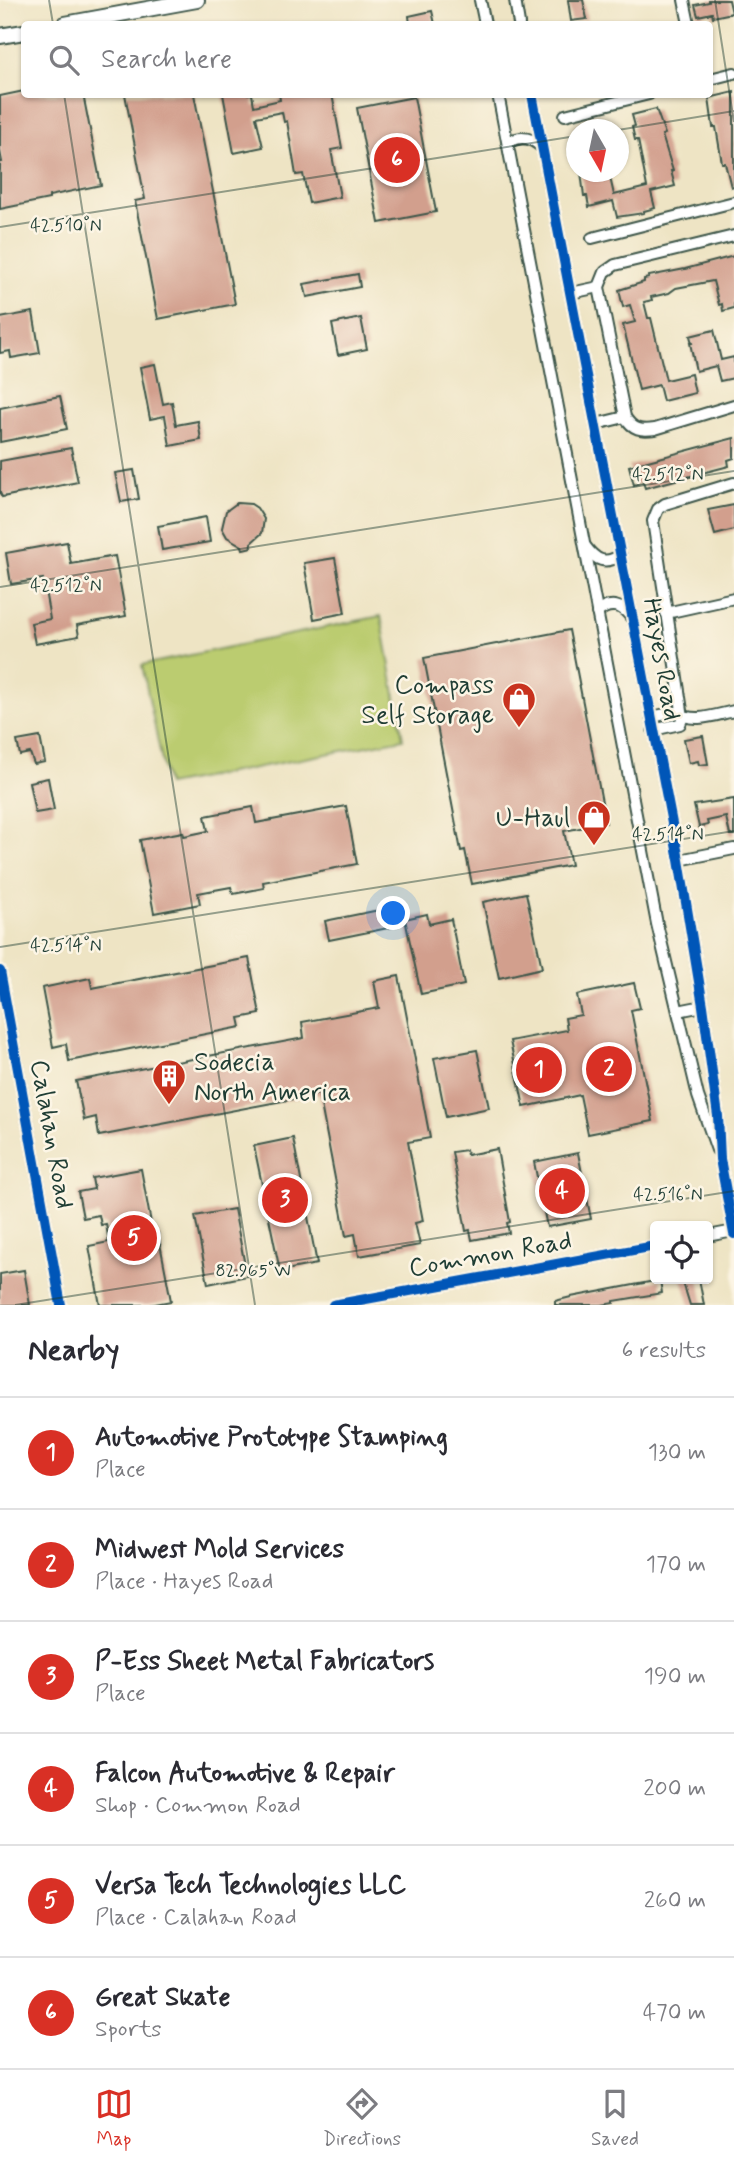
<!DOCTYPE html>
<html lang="en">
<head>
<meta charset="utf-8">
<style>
  body { margin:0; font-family:Mynerve,sans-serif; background:#f2f2f3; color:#2b2b33 }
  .controls { position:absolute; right:21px; bottom:21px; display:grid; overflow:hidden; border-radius:7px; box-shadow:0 2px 5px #0004 }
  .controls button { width:63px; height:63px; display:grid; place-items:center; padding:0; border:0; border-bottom:2px solid #e1e1e2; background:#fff; color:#2b2b33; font:35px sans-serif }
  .compass { position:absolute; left:566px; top:119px; width:63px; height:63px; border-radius:50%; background:#fff; box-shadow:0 2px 5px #0004; rotate:171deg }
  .you { position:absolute; left:394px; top:914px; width:24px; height:24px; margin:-18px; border:5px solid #fff; border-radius:50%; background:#1a73e8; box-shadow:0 0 0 10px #1a73e833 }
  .badge { display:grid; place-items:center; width:46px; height:46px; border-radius:50%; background:#d93025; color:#fff; font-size:23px; font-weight:700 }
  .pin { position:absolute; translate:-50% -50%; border:4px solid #fff; box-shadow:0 2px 7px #0006 }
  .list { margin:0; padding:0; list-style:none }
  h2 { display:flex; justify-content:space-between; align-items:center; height:91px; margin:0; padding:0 28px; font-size:30px }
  h2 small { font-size:23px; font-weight:400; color:#7c7c81 }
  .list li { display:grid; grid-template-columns:46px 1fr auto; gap:21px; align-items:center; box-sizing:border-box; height:112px; padding:0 28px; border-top:2px solid #e1e1e2 }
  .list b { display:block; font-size:26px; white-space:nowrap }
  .list p { margin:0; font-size:23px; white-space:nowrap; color:#7c7c81 }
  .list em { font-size:23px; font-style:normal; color:#7c7c81 }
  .icon { flex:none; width:38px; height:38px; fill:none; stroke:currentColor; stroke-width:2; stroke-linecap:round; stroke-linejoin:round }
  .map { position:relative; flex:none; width:734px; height:1305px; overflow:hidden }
  .search { position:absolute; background:#fff; box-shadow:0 2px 5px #0004; left:21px; right:21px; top:21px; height:77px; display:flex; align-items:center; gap:18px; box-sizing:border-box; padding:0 24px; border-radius:7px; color:#7c7c81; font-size:26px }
  .sheet { height:763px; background:#fff }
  nav { display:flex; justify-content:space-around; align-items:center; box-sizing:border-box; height:98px; border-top:2px solid #e1e1e2; background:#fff; font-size:19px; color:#7c7c81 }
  nav a { display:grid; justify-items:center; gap:4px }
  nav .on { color:#d93025 }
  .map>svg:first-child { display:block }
  .green { fill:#bbcc6f; stroke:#6d8452; stroke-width:2 }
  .building { fill:#d29f8d }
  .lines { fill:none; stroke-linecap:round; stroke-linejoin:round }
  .minor-casing { stroke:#3e564a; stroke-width:14 }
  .major-casing { stroke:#3e564a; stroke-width:18 }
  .minor { stroke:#fff; stroke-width:10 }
  .major { stroke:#fff; stroke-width:14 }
  .cycleway-casing { stroke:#fcf5e5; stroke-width:15 }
  .cycleway { stroke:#0057b8; stroke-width:10 }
  .ticks { fill:none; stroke:#1f3d34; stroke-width:2; stroke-opacity:0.45 }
  .labels { text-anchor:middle; stroke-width:5; stroke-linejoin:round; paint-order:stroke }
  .street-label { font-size:26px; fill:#1f3d34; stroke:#fcf5e5 }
  .poi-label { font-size:26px; fill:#1f3d34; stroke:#fcf5e5; text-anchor:end }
  .ticks-label { font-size:18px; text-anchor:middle; fill:#1f3d34; stroke:#fcf5e5; stroke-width:5; stroke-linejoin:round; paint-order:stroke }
</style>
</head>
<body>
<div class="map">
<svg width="734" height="1305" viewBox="0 0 734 1305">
  <rect width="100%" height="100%" fill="#fcf5e5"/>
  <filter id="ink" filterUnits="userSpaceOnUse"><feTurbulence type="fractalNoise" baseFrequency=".0143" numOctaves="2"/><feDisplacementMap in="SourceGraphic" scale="14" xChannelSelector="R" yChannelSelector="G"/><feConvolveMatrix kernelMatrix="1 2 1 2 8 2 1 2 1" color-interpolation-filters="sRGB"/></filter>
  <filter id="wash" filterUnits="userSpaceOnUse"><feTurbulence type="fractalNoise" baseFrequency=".00686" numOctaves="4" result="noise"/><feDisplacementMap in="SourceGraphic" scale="28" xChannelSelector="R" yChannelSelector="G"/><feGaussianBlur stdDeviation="1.57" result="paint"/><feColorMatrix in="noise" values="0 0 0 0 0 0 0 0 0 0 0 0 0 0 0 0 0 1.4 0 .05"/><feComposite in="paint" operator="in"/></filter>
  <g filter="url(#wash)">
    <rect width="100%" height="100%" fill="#eee4c4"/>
    <path class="green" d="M381,616L403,739L167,785L142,665Z"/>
    <g id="blocks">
      <g class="building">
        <path d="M568,0H583L587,19L571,21Z"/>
        <path d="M709,0H729L732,13L713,17L712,13L698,16L695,5L709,2Z"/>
        <path d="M432,11L435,24H410L409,16Z"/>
        <path d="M24,91V94H83L101,185L49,196V199L0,209V162H2L0,151V96Z"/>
        <path d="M734,92V186L731,187L725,163H722L716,127H713L709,98Z"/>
        <path d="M125,94H194L235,304L158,319L135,201L145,199Z"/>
        <path d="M223,94H252L254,106L280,100L279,94H332L342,148L331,150L340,197L309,203L303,174L296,175L287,121L284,122L282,112L256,117L263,147L234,153Z"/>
        <path d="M414,97L436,212L379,223L357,108Z"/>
        <path d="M656,109L665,134L662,135L673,171H671L675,186L651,192L655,208L644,211V213L617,217L613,201L589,207L587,196H584L581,172L609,173L614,195L647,187L638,140H635L632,127L635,126L632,115Z"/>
        <path d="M734,256V308L723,311L722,304L719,305L713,281L676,288L669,293L651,297L652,300L644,302L648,318H651L666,380L691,374L695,393L663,401L659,385L639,390L623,325L635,322L630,305L623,307L619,290L644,282V279L649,278V276L685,269Z"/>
        <path d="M358,274L360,287L307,297L304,284Z"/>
        <path d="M33,312L40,353L11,358L10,351L0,353V318Z"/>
        <path d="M361,318L367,349L338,355L332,324Z"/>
        <path d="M714,330L721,360L734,357V378L720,381L716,366L696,371L690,343H692L690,336Z"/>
        <path d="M155,364L163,404L172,402L176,425L198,421L201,440L170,446L165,416L150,419L140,367Z"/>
        <path d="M60,396L67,429L0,442V408Z"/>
        <path d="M734,438V458L728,460L729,466L645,488L643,482L634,485L629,466Z"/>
        <path d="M71,448L78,482L2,497L0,493V461Z"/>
        <path d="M134,470L139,499L121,502L115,473Z"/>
        <path d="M237,503L251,504L257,508L264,519L262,533L251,543L252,547L243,549L242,546L227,537L222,528L226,511Z"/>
        <path d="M734,505V530L715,535L708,510Z"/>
        <path d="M206,517L210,542L162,550L158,526Z"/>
        <path d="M67,542L71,564L115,556L126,616L77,625L79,636L35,644L31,623L50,619L43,579L11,584L6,553Z"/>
        <path d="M335,558L345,613L314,619L304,563Z"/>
        <path d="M569,630L606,823L564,831L571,865L472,884L465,850L461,851L424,658Z"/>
        <path d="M703,736L708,764L699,765L698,761L689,763L684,739Z"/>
        <path d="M40,737L45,762L34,764L30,753L20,755L17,741Z"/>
        <path d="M48,778L54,810L35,813L29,782Z"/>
        <path d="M734,799V835H730L726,817L707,821L708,825L699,827L694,805Z"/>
        <path d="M346,806L357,864L263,882L264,888L233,894L231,887L198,893L200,904L154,913L140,840L183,832L184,836L208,831L205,816L253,807L256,823Z"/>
        <path d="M526,893L542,968L499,978L483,902Z"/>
        <path d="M394,907L398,926L329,940L325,921Z"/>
        <path d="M427,914L429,924L451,919L464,985L421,994L405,919Z"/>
        <path d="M249,958L260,1014L239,1018L241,1027L69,1061L66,1044L53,1047L42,988L90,978L92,988Z"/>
        <path d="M399,976L430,1138L408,1142L423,1221L415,1223L420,1245L359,1256L355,1234L346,1236L319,1094L99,1136L96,1117L84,1120L76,1081L304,1038L302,1022L379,1008L374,981Z"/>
        <path d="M634,983L640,1008L631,1010L653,1121L588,1134L580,1095L524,1107L510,1041L567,1030L565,1018L581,1015L577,995Z"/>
        <path d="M477,1050L489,1108L446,1117L434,1058Z"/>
        <path d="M293,1138L317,1264L280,1271L254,1146Z"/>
        <path d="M497,1149L510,1222L507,1223L509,1233L472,1240L470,1230L466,1231L452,1152L466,1150L467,1155Z"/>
        <path d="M578,1153L591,1219L547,1227L534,1162Z"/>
        <path d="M141,1169L153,1234L158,1233L171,1301L150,1305H100L89,1246L109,1242L106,1224L101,1225L99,1215L83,1218L78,1192L94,1189L92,1178Z"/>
        <path d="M234,1209L247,1276L208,1284L195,1216Z"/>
        <path d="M24,1270L30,1305H0V1274Z"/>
        <path d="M682,1279H699L704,1305H690Z"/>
        <path d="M660,1280L662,1293L614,1301V1303L602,1305H555V1301L571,1297Z"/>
      </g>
    </g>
  </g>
  <g filter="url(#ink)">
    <use href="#blocks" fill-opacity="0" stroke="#3e564a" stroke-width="2"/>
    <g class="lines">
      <g class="minor-casing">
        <g id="minor">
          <path d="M480,0L485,24"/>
          <path d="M515,0L519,24"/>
          <path d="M684,0L689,24"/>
          <path d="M710,79L734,73"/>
          <path d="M498,94L657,924L698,1096L717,1150"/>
          <path d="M532,94L679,860L703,1006L718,1116L720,1159L734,1234"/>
          <path d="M565,115L649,94"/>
          <path d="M508,143C521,134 533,138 543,149"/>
          <path d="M734,236L615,265L605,272L599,287L625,417C633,430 641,431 655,429L734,405"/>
          <path d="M592,238L734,202"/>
          <path d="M571,293L599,287"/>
          <path d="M596,424L625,417"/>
          <path d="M585,546C596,561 605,565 621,555"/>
          <path d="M597,613C610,601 623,605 632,619"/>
          <path d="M666,613L734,598"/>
          <path d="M651,717L676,712C693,724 715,715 734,711"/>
          <path d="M683,717L653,521L658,509L665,504L734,483"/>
          <path d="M653,730L680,724L683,717"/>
          <path d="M679,860L734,849"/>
          <path d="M0,971L61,1305"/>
          <path d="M678,1011L703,1006"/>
          <path d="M708,1236L734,1231"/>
          <path d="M333,1305L655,1246"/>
        </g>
      </g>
      <g class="major-casing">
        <g id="major">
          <path d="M65,24L197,0"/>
          <path d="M0,36L24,32"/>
        </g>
      </g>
      <use href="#minor" class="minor"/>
      <use href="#major" class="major"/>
      <g class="cycleway-casing">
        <g id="cycleway">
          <path d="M532,94L679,860L703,1006L718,1116L720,1159L734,1234"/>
          <path d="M0,971L61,1305"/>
          <path d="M333,1305L655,1246"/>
        </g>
      </g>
      <use href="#cycleway" class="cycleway"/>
    </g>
  </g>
  <path class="ticks" d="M49,0L53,24M715,0L734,122M64,94L255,1305M618,130L734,111M0,227L576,136M0,587L734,471M0,947L734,831M15,1305L734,1191"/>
  <defs>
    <g id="shop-pin" transform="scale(1.75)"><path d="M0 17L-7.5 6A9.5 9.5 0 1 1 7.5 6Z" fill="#c8321e" stroke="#fcf5e5"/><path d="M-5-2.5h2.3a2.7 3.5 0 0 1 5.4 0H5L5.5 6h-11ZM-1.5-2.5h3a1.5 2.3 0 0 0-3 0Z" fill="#fff"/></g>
    <g id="building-pin" transform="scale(1.75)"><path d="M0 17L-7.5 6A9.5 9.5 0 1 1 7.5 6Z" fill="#c8321e" stroke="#fcf5e5"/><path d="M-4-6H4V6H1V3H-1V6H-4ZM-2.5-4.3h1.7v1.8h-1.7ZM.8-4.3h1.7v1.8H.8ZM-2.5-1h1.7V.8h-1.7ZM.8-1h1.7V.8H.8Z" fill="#fff"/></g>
  </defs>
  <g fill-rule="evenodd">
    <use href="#shop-pin" x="519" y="699"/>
    <use href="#shop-pin" x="594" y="817"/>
    <use href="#building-pin" x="169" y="1076"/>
  </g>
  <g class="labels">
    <g class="street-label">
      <text transform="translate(663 659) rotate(80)" y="9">Hayes Road</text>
      <text transform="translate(53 1134) rotate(80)" y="9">Calahan Road</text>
      <text transform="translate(490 1253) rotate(-10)" y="9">Common Road</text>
    </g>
    <g class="poi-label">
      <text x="494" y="693">Compass<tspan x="494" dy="30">Self Storage</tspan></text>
      <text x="570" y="826">U-Haul</text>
      <text x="194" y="1070" text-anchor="start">Sodecia<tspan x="194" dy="30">North America</tspan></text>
    </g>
  </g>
  <g class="ticks-label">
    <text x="66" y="231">42.510°N</text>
    <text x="668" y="480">42.512°N</text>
    <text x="66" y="591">42.512°N</text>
    <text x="668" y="840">42.514°N</text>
    <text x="66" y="951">42.514°N</text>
    <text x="668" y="1200">42.516°N</text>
    <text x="253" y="1276">82.965°W</text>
  </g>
</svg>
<div class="controls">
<button><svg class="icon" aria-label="locate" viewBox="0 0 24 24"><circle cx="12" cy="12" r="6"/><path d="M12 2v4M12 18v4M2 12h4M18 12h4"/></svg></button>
</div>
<svg class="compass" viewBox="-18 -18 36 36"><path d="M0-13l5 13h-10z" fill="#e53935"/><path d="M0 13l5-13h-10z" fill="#7c7c81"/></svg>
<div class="you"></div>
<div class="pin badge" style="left:539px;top:1070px">1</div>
<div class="pin badge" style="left:609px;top:1069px">2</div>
<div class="pin badge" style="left:285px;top:1200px">3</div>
<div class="pin badge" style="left:562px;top:1191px">4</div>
<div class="pin badge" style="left:134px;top:1238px">5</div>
<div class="pin badge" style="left:397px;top:160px">6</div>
<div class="search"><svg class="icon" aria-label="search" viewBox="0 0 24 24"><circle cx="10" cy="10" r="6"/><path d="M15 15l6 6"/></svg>Search here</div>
</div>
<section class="sheet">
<h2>Nearby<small>6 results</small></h2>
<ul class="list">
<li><span class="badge">1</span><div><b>Automotive Prototype Stamping</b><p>Place</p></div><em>130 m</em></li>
<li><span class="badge">2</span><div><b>Midwest Mold Services</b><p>Place · Hayes Road</p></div><em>170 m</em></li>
<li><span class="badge">3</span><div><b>P-Ess Sheet Metal Fabricators</b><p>Place</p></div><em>190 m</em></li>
<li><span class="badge">4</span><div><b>Falcon Automotive &amp; Repair</b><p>Shop · Common Road</p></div><em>200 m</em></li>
<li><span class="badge">5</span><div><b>Versa Tech Technologies LLC</b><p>Place · Calahan Road</p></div><em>260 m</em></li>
<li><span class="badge">6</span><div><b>Great Skate</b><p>Sports</p></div><em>470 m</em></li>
</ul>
</section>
<nav>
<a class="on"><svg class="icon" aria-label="map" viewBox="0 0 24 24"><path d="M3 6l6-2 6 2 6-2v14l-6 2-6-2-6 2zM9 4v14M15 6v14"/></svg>Map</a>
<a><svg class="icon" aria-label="directions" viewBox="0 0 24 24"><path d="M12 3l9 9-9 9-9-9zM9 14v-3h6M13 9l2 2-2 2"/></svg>Directions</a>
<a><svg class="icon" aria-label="saved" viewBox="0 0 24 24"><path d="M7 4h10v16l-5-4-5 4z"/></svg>Saved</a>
</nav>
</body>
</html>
